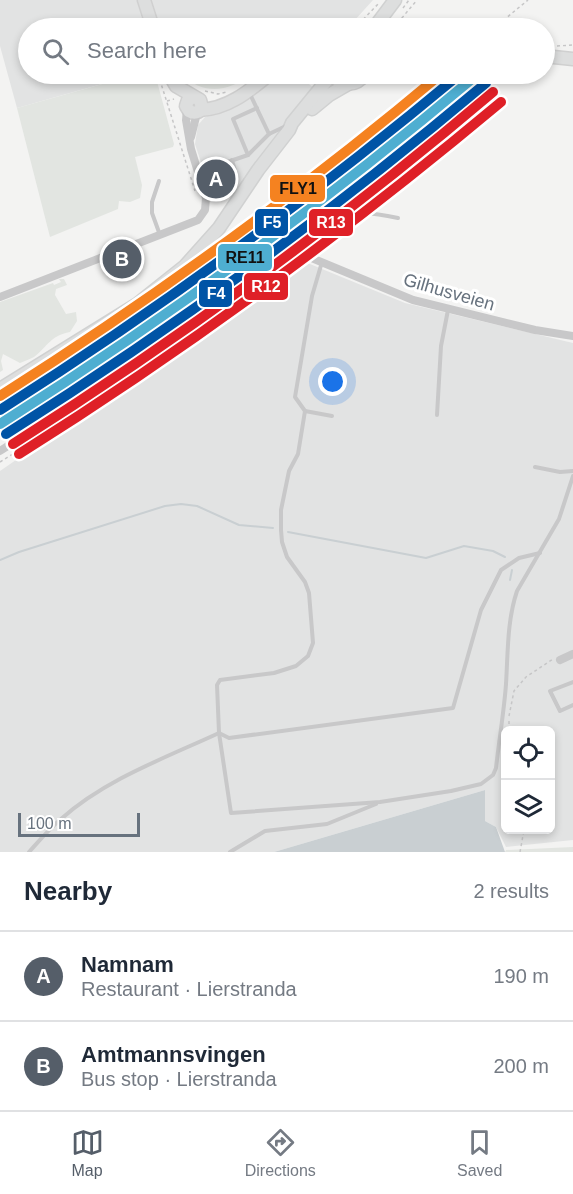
<!DOCTYPE html>
<html lang="en">
<head>
<meta charset="utf-8">
<style>
  body { margin:0; font-family:Arial,sans-serif; background:#f6f6f7; color:#1f2937 }
  .controls { position:absolute; right:18px; bottom:18px; display:grid; overflow:hidden; border-radius:9px; box-shadow:0 3px 9px #0003 }
  .controls button { width:54px; height:54px; display:grid; place-items:center; padding:0; border:0; border-bottom:2px solid #e0e1e3; background:#fff; color:#1f2937; font:30px sans-serif }
  .scale { position:absolute; left:18px; bottom:15px; width:122px; box-sizing:border-box; padding-left:6px; border:3px solid #67727e; border-top:0; font-size:16px; line-height:21px; white-space:nowrap; color:#67727e; -webkit-text-stroke:4px #fff; paint-order:stroke }
  .you { position:absolute; left:333px; top:382px; width:21px; height:21px; margin:-15px; border:4px solid #fff; border-radius:50%; background:#1a73e8; box-shadow:0 0 0 9px #1a73e833 }
  .badge { display:grid; place-items:center; width:39px; height:39px; border-radius:50%; background:#555e69; color:#fff; font-size:20px; font-weight:700 }
  .pin { position:absolute; translate:-50% -50%; border:3px solid #fff; box-shadow:0 2px 6px #0006 }
  .list { margin:0; padding:0; list-style:none }
  h2 { display:flex; justify-content:space-between; align-items:center; height:78px; margin:0; padding:0 24px; font-size:26px }
  h2 small { font-size:20px; font-weight:400; color:#747a83 }
  .list li { display:grid; grid-template-columns:39px 1fr auto; gap:18px; align-items:center; box-sizing:border-box; height:90px; padding:0 24px; border-top:2px solid #e0e1e3 }
  .list b { display:block; font-size:22px; white-space:nowrap }
  .list p { margin:0; font-size:20px; white-space:nowrap; color:#747a83 }
  .list em { font-size:20px; font-style:normal; color:#747a83 }
  .icon { flex:none; width:33px; height:33px; fill:none; stroke:currentColor; stroke-width:2; stroke-linecap:round; stroke-linejoin:round }
  .map { position:relative; flex:none; width:573px; height:852px; overflow:hidden }
  .search { position:absolute; background:#fff; box-shadow:0 3px 9px #0003; left:18px; right:18px; top:18px; height:66px; display:flex; align-items:center; gap:15px; box-sizing:border-box; padding:0 21px; border-radius:33px; color:#747a83; font-size:22px }
  .sheet { height:258px; background:#fff }
  nav { display:flex; justify-content:space-around; align-items:center; box-sizing:border-box; height:84px; border-top:2px solid #e0e1e3; background:#fff; font-size:16px; color:#747a83 }
  nav a { display:grid; justify-items:center; gap:3px }
  nav .on { color:#555e69 }
  .map>svg:first-child { display:block }
  .built { fill:#e2e3e3; fill-rule:evenodd }
  .green { fill:#e2e5e1 }
  .water { fill:#c9cfd2 }
  .lines { fill:none; stroke-linecap:round; stroke-linejoin:round }
  .stream { stroke:#c9cfd2; stroke-width:2 }
  .primary-casing { stroke:#d0d1d1; stroke-width:15 }
  .trunk-casing { stroke:#d0d0d0; stroke-width:15 }
  .path { stroke:#c6c6c7; stroke-width:1.5; stroke-dasharray:3 3; stroke-linecap:butt }
  .service { stroke:#c8c8c9; stroke-width:4 }
  .minor { stroke:#c8c8c9; stroke-width:8 }
  .primary { stroke:#dddede; stroke-width:12 }
  .trunk { stroke:#dddede; stroke-width:12 }
  .rail { stroke:#bdbec0; stroke-width:2; stroke-dasharray:9 4.5; stroke-linecap:butt }
  .rail-1-casing { stroke:#fff; stroke-width:15 }
  .rail-2-casing { stroke:#fff; stroke-width:15 }
  .rail-3-casing { stroke:#fff; stroke-width:15 }
  .rail-4-casing { stroke:#fff; stroke-width:15 }
  .rail-5-casing { stroke:#fff; stroke-width:15 }
  .rail-6-casing { stroke:#fff; stroke-width:15 }
  .rail-1 { stroke:#4eaed1; stroke-width:10 }
  .rail-2 { stroke:#0054a6; stroke-width:10 }
  .rail-3 { stroke:#0054a6; stroke-width:10 }
  .rail-4 { stroke:#df2027; stroke-width:10 }
  .rail-5 { stroke:#f58220; stroke-width:10 }
  .rail-6 { stroke:#df2027; stroke-width:10 }
  .labels { text-anchor:middle; stroke-width:6; stroke-linejoin:round; paint-order:stroke }
  .street-label { font-size:18px; fill:#67727e; stroke:#fff }
  .line-badge { stroke:#fff; stroke-width:2 }
  .badge-label { font-size:16px; text-anchor:middle; font-weight:bold; fill:#fff }
  .pale-badge-label { font-size:16px; text-anchor:middle; font-weight:bold; fill:#111 }
</style>
</head>
<body>
<div class="map">
<svg width="573" height="852" viewBox="0 0 573 852">
  <rect width="100%" height="100%" fill="#f3f3f2"/>
  <g class="built">
    <path d="M0,0H373L354,21L291,28L286,19L258,28H28V74H137L17,108L0,46Z"/>
    <path d="M280,74H296L314,88L250,171L233,196L213,199L195,144L198,125L205,117L241,102Z"/>
    <path d="M450,74H498L445,121L272,245L227,281L135,345L0,431V411L116,337L173,295L219,259L303,187L380,131Z"/>
    <path d="M279,262H305L405,303L573,343V840L506,847L496,827L485,821V790L274,852H0V471L93,407L139,364ZM506,730H550V830H506Z"/>
  </g>
  <g class="green">
    <path d="M138,74H155L174,144L173,147L135,157L142,185L140,198L130,202L119,201L118,209L50,237L17,108Z"/>
    <path d="M181,74H252C228,92 204,96 181,74Z"/>
    <path d="M59,279H64L67,285L56,289L55,295L66,314L76,312L77,321L70,332C50,336 48,346 34,357C30,359 25,361 20,363L3,354L1,361L3,370L0,372V302L53,283L54,285L61,282Z"/>
    <path d="M573,847V852H505L506,850Z"/>
  </g>
  <path class="water" d="M485,790V821L496,827L505,852H274Z"/>
  <g class="lines">
    <g class="stream">
      <path d="M288,532L426,558L464,546L493,551L505,557"/>
      <path d="M0,560L19,552L165,506L181,504L197,506L239,525L273,528"/>
      <path d="M510,580L512,570"/>
    </g>
    <g class="primary-casing">
      <g id="primary">
        <path d="M374,28L395,0"/>
        <path d="M312,109L329,95L348,84"/>
        <path d="M0,389L136,305L185,266L219,228L258,170L289,130L292,123L332,74"/>
      </g>
    </g>
    <g class="trunk-casing">
      <g id="trunk">
        <path d="M144,0L153,28"/>
        <path d="M544,56L573,59"/>
        <path d="M169,74L176,86L200,100L202,108C199,113 194,114 189,111L186,106L188,100L193,97"/>
        <path d="M332,74C341,87 356,87 365,74"/>
        <path d="M200,110C228,109 249,91 270,74"/>
      </g>
    </g>
    <g class="path">
      <path d="M403,8L409,0"/>
      <path d="M355,28L379,3"/>
      <path d="M397,28L396,25L417,0"/>
      <path d="M444,28L461,25L474,28"/>
      <path d="M494,28L528,0"/>
      <path d="M557,46L573,45"/>
      <path d="M158,74L195,191"/>
      <path d="M205,91L218,94L227,92"/>
      <path d="M167,101L174,99"/>
      <path d="M211,192L221,190"/>
      <path d="M138,357L264,264L279,257L295,254"/>
      <path d="M0,462L78,413L126,380L130,374"/>
      <path d="M509,716L514,691L526,677L553,659"/>
      <path d="M509,721V730"/>
      <path d="M520,852L524,830"/>
    </g>
    <g class="service">
      <path d="M249,92L269,134"/>
      <path d="M248,155L269,134L288,125"/>
      <path d="M198,172L248,155L233,119L257,108"/>
      <path d="M159,181L152,202V213L160,235"/>
      <path d="M226,190L236,174L232,160"/>
      <path d="M302,253C304,243 311,237 319,231C345,209 366,211 398,218"/>
      <path d="M322,262L312,296L295,397L305,411L332,416"/>
      <path d="M305,411L298,454L289,471L281,510V530L282,542L287,557L305,582L309,593L313,643L308,656L296,666L274,673L220,680L217,685L219,733L231,813L380,802L451,791L481,784L493,775L496,768C499,740 504,712 506,684C508,652 507,621 517,591L559,519L573,476"/>
      <path d="M437,415L441,346L448,310"/>
      <path d="M535,467L560,472L573,471"/>
      <path d="M573,682L550,691L560,711L573,705"/>
      <path d="M29,852C39,841 49,829 61,819C106,779 165,758 219,733L229,738L453,708L481,610L501,570L519,558L540,553"/>
      <path d="M230,852L265,831L327,824L376,804"/>
    </g>
    <g class="minor">
      <path d="M191,137L197,113"/>
      <path d="M302,254L413,300L535,330L573,336"/>
      <path d="M0,297L198,220L205,210L206,198L191,149L186,120L187,109"/>
      <path d="M0,451L55,416L132,362"/>
      <path d="M560,660L573,654"/>
    </g>
    <use href="#primary" class="primary"/>
    <use href="#trunk" class="trunk"/>
    <path class="rail" d="M0,438L139,346L258,260"/>
    <g class="rail-1-casing">
      <path id="rail-1" d="M0,424C168,318 326,202 478,74"/>
    </g>
    <g class="rail-2-casing">
      <path id="rail-2" d="M6,434C175,328 334,211 486,83"/>
    </g>
    <g class="rail-3-casing">
      <path id="rail-3" d="M0,410C161,308 314,196 460,74"/>
    </g>
    <g class="rail-4-casing">
      <path id="rail-4" d="M13,444C181,338 341,221 493,92"/>
    </g>
    <g class="rail-5-casing">
      <path id="rail-5" d="M0,396C154,298 302,191 441,74"/>
    </g>
    <g class="rail-6-casing">
      <path id="rail-6" d="M19,454C188,348 348,230 501,102"/>
    </g>
    <use href="#rail-1" class="rail-1"/>
    <use href="#rail-2" class="rail-2"/>
    <use href="#rail-3" class="rail-3"/>
    <use href="#rail-4" class="rail-4"/>
    <use href="#rail-5" class="rail-5"/>
    <use href="#rail-6" class="rail-6"/>
  </g>
  <g class="labels">
    <g class="street-label">
      <text transform="translate(449 292) rotate(16)" y="6">Gilhusveien</text>
    </g>
  </g>
  <g class="line-badge">
    <rect x="269" y="174" width="57" height="29" rx="6" fill="#f58220"/>
    <rect x="308" y="208" width="46" height="29" rx="6" fill="#df2027"/>
    <rect x="254" y="208" width="35" height="29" rx="6" fill="#0054a6"/>
    <rect x="217" y="243" width="56" height="29" rx="6" fill="#4eaed1"/>
    <rect x="243" y="272" width="46" height="29" rx="6" fill="#df2027"/>
    <rect x="198" y="279" width="35" height="29" rx="6" fill="#0054a6"/>
  </g>
  <g class="badge-label">
    <text x="331" y="228">R13</text>
    <text x="272" y="228">F5</text>
    <text x="266" y="292">R12</text>
    <text x="216" y="299">F4</text>
  </g>
  <g class="pale-badge-label">
    <text x="298" y="194">FLY1</text>
    <text x="245" y="263">RE11</text>
  </g>
</svg>
<div class="controls">
<button><svg class="icon" aria-label="locate" viewBox="0 0 24 24"><circle cx="12" cy="12" r="6"/><path d="M12 2v4M12 18v4M2 12h4M18 12h4"/></svg></button>
<button><svg class="icon" aria-label="layers" viewBox="0 0 24 24"><path d="M12 4l9 5-9 5-9-5zM3 14l9 5 9-5"/></svg></button>
</div>
<div class="scale">100 m</div>
<div class="you"></div>
<div class="pin badge" style="left:216px;top:179px">A</div>
<div class="pin badge" style="left:122px;top:259px">B</div>
<div class="search"><svg class="icon" aria-label="search" viewBox="0 0 24 24"><circle cx="10" cy="10" r="6"/><path d="M15 15l6 6"/></svg>Search here</div>
</div>
<section class="sheet">
<h2>Nearby<small>2 results</small></h2>
<ul class="list">
<li><span class="badge">A</span><div><b>Namnam</b><p>Restaurant · Lierstranda</p></div><em>190 m</em></li>
<li><span class="badge">B</span><div><b>Amtmannsvingen</b><p>Bus stop · Lierstranda</p></div><em>200 m</em></li>
</ul>
</section>
<nav>
<a class="on"><svg class="icon" aria-label="map" viewBox="0 0 24 24"><path d="M3 6l6-2 6 2 6-2v14l-6 2-6-2-6 2zM9 4v14M15 6v14"/></svg>Map</a>
<a><svg class="icon" aria-label="directions" viewBox="0 0 24 24"><path d="M12 3l9 9-9 9-9-9zM9 14v-3h6M13 9l2 2-2 2"/></svg>Directions</a>
<a><svg class="icon" aria-label="saved" viewBox="0 0 24 24"><path d="M7 4h10v16l-5-4-5 4z"/></svg>Saved</a>
</nav>
</body>
</html>
